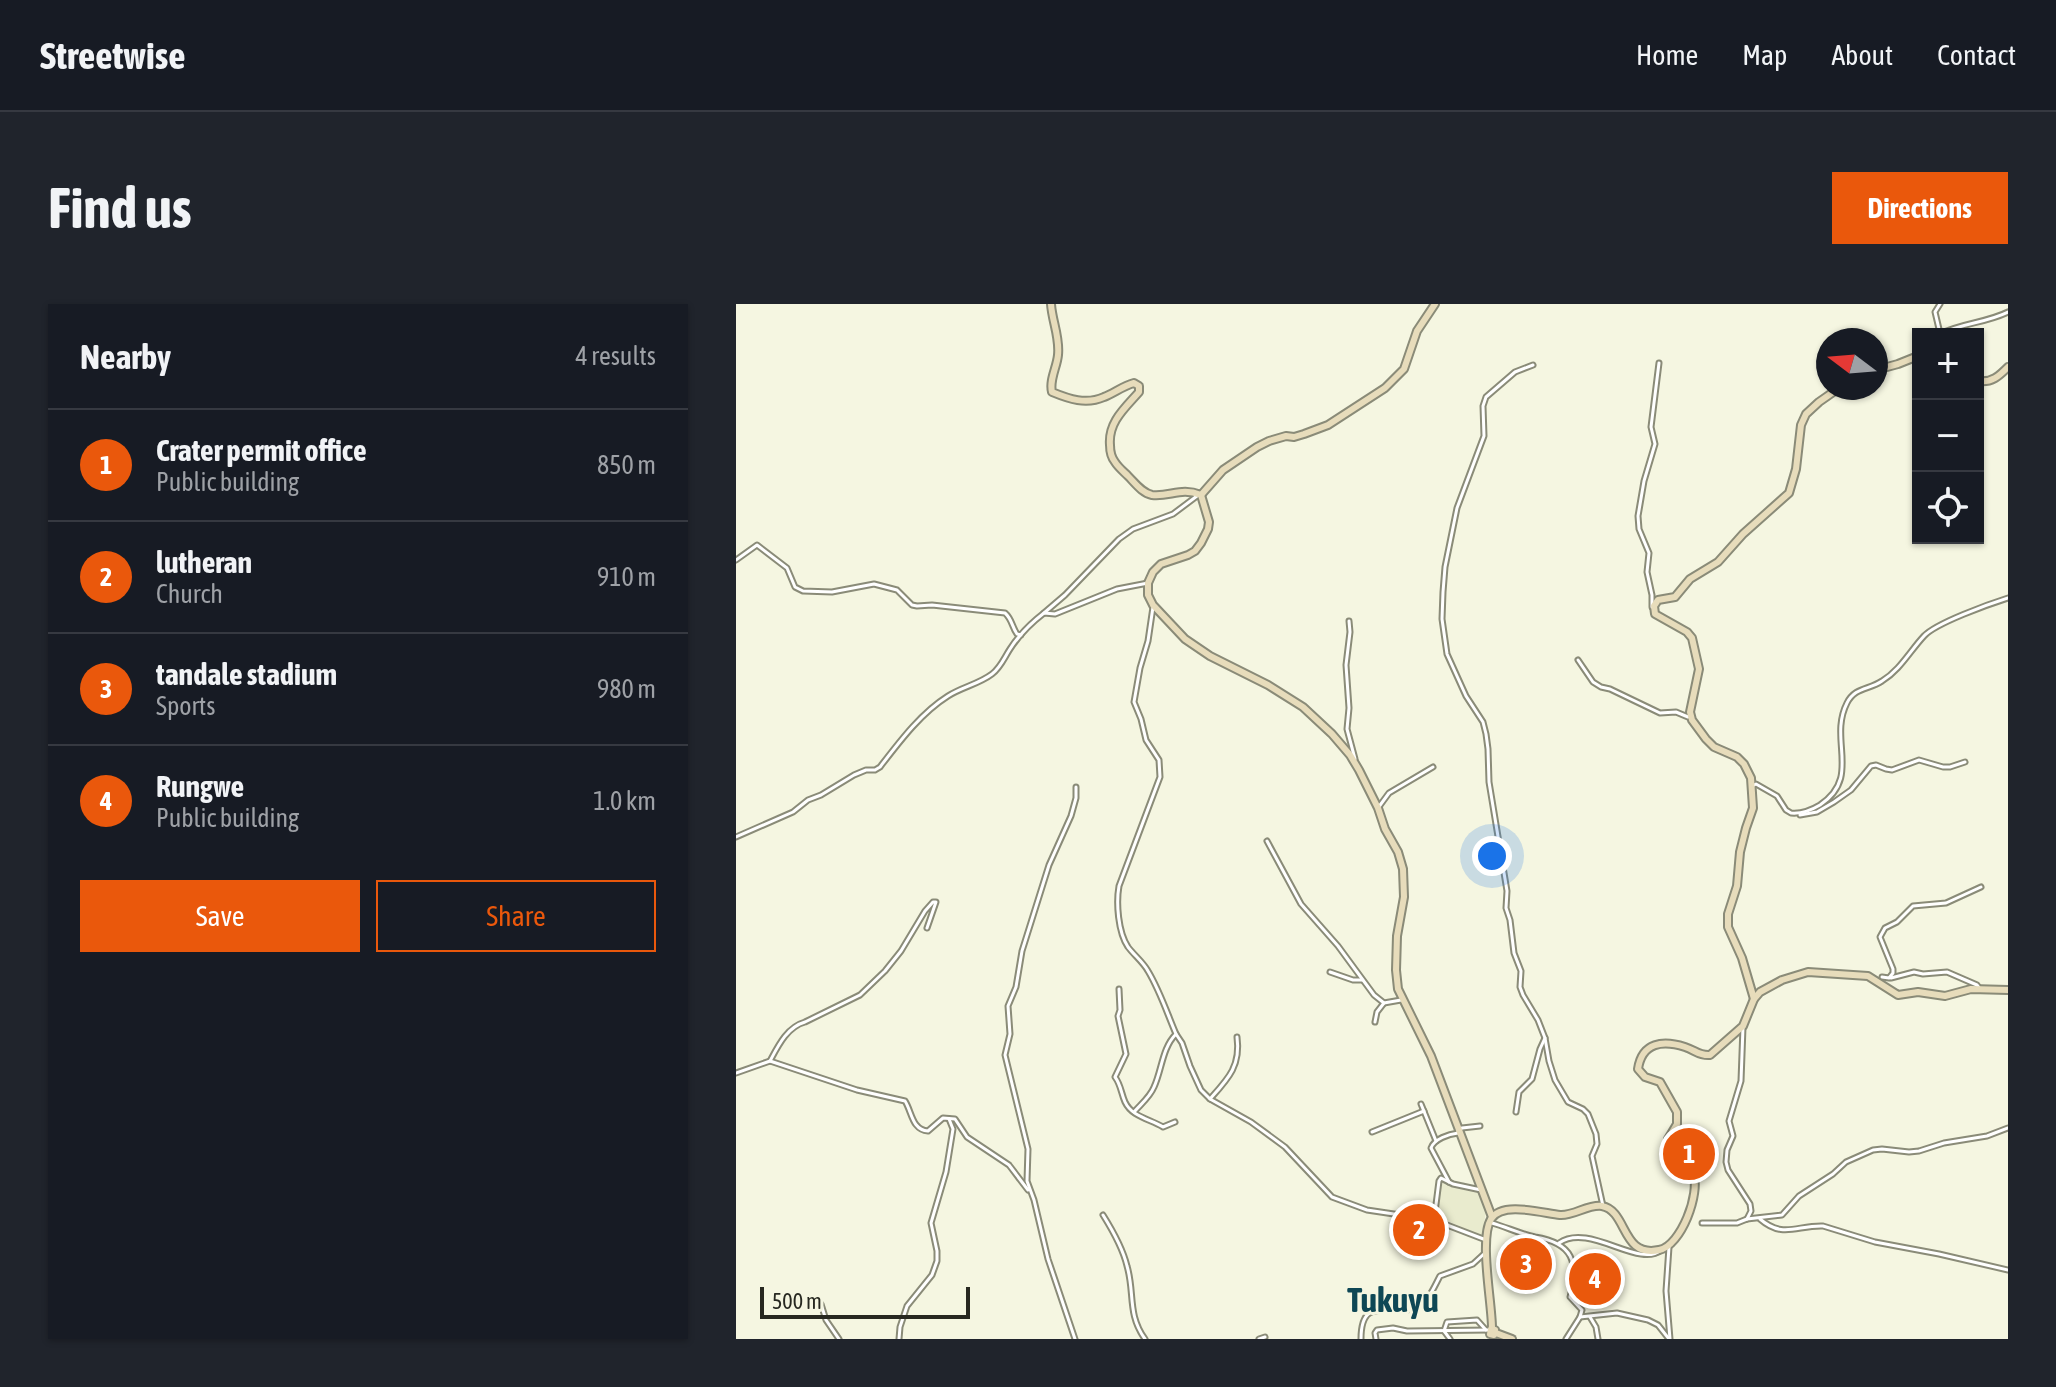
<!DOCTYPE html>
<html lang="en">
<head>
<meta charset="utf-8">
<style>
  body { margin:0; font-family:"Asap Condensed",sans-serif; background:#20242c; color:#f1f3f6 }
  .controls { position:absolute; right:24px; top:24px; display:grid; overflow:hidden; border-radius:0px; box-shadow:0 2px 6px #0004 }
  .controls button { width:72px; height:72px; display:grid; place-items:center; padding:0; border:0; border-bottom:2px solid #363941; background:#171b24; color:#f1f3f6; font:40px sans-serif }
  .compass { position:absolute; left:1080px; top:24px; width:72px; height:72px; border-radius:50%; background:#171b24; box-shadow:0 2px 6px #0004; rotate:286deg }
  .scale { position:absolute; left:24px; bottom:20px; width:210px; box-sizing:border-box; padding-left:8px; border:4px solid #272820; border-top:0; font-size:22px; line-height:28px; white-space:nowrap; color:#272820; -webkit-text-stroke:6px #f5f6e1; paint-order:stroke }
  .you { position:absolute; left:756px; top:552px; width:28px; height:28px; margin:-20px; border:6px solid #fff; border-radius:50%; background:#1a73e8; box-shadow:0 0 0 12px #1a73e833 }
  .badge { display:grid; place-items:center; width:52px; height:52px; border-radius:50%; background:#ea580c; color:#fff; font-size:26px; font-weight:700 }
  .pin { position:absolute; translate:-50% -50%; border:4px solid #fff; box-shadow:0 2px 8px #0006 }
  .list { margin:0; padding:0; list-style:none }
  h2 { display:flex; justify-content:space-between; align-items:center; height:104px; margin:0; padding:0 32px; font-size:34px }
  h2 small { font-size:26px; font-weight:400; color:#9ea1a6 }
  .list li { display:grid; grid-template-columns:52px 1fr auto; gap:24px; align-items:center; box-sizing:border-box; height:112px; padding:0 32px; border-top:2px solid #363941 }
  .list b { display:block; font-size:30px; white-space:nowrap }
  .list p { margin:0; font-size:26px; white-space:nowrap; color:#9ea1a6 }
  .list em { font-size:26px; font-style:normal; color:#9ea1a6 }
  .actions { display:flex; gap:16px; padding:24px 32px }
  .actions a { flex:1; padding:18px 0; border:2px solid #ea580c; border-radius:0px; text-align:center; font-size:28px; color:#ea580c }
  .actions .main { background:#ea580c; color:#fff }
  .icon { flex:none; width:44px; height:44px; fill:none; stroke:currentColor; stroke-width:2; stroke-linecap:round; stroke-linejoin:round }
  .map { position:relative; flex:none; width:1272px; height:1035px; overflow:hidden; border-radius:0px }
  header { display:flex; align-items:center; gap:48px; box-sizing:border-box; height:112px; padding:0 40px; background:#171b24; border-bottom:2px solid #363941 }
  header strong { font-size:38px }
  nav { display:flex; gap:44px; margin-inline-start:auto; font-size:28px }
  .intro { display:flex; align-items:center; justify-content:space-between; box-sizing:border-box; height:192px; padding:0 48px }
  h1 { margin:0; font-size:56px }
  .button { padding:20px 36px; border-radius:0px; background:#ea580c; color:#fff; font-size:28px; font-weight:700 }
  main { display:flex; gap:48px; padding:0 48px }
  aside { flex:1; background:#171b24; border-radius:0px; box-shadow:0 2px 6px #0004 }
  .map>svg:first-child { display:block }
  .built { fill:#e9ebce }
  .green { fill:#ddbfa2 }
  .lines { fill:none; stroke-linecap:round; stroke-linejoin:round }
  .street-casing { stroke:#8a8b78; stroke-width:7 }
  .secondary-casing { stroke:#8a8b78; stroke-width:10 }
  .street { stroke:#fff; stroke-width:3 }
  .secondary { stroke:#e7dcbb; stroke-width:6 }
  .labels { text-anchor:middle; stroke-width:6; stroke-linejoin:round; paint-order:stroke }
  .district-label { font-size:34px; font-weight:bold; fill:#0e4755; stroke:#f5f6e1 }
</style>
</head>
<body>
<header>
<strong>Streetwise</strong>
<nav><a>Home</a><a>Map</a><a>About</a><a>Contact</a></nav>
</header>
<div class="intro"><h1>Find us</h1><a class="button">Directions</a></div>
<main>
<aside>
<h2>Nearby<small>4 results</small></h2>
<ul class="list">
<li><span class="badge">1</span><div><b>Crater permit office</b><p>Public building</p></div><em>850 m</em></li>
<li><span class="badge">2</span><div><b>lutheran</b><p>Church</p></div><em>910 m</em></li>
<li><span class="badge">3</span><div><b>tandale stadium</b><p>Sports</p></div><em>980 m</em></li>
<li><span class="badge">4</span><div><b>Rungwe</b><p>Public building</p></div><em>1.0 km</em></li>
</ul>
<div class="actions"><a class="main">Save</a><a>Share</a></div>
</aside>
<div class="map">
<svg width="1272" height="1035" viewBox="0 0 1272 1035">
  <rect width="100%" height="100%" fill="#f5f6e1"/>
  <path class="built" d="M704,877L742,886L750,907L746,932L700,912Z"/>
  <path class="green" d="M768,939L817,948L811,981L763,973Z"/>
  <g class="lines">
    <g class="street-casing">
      <g id="street">
        <path d="M1200,30L1203,25L1199,8L1204,0"/>
        <path d="M1204,30C1225,19 1250,19 1272,8"/>
        <path d="M797,61L779,68L750,93L747,102L748,132L721,204L709,263L707,288L706,315L711,350L730,392L747,418L750,430L752,445L753,478L771,587L770,604L774,616L778,649L785,667L784,683L787,691L802,716L809,734L813,757L819,776L832,798L847,805L852,810L860,830L861,840L856,852L867,902"/>
        <path d="M0,256L21,241L51,264L59,283L67,287L96,288L138,280L161,286L176,301L181,302L196,301L269,309C276,315 276,323 281,330L285,331"/>
        <path d="M417,303L412,337L404,364L398,398L405,415L410,436L423,456L424,473L383,582C380,599 382,628 392,643C398,651 407,658 412,667C424,687 431,709 440,730L446,739L454,762L465,786L474,795L515,818L549,843L596,893L631,906L698,916L750,936"/>
        <path d="M916,303V291L911,268L913,249L903,225L902,212L908,177L919,140L915,123L923,59"/>
        <path d="M308,309L329,291L383,235L397,225L437,210L461,192"/>
        <path d="M613,317L614,328L610,361L613,404L611,425L619,455"/>
        <path d="M842,356L857,378L865,383L874,385L924,409L940,408L952,413"/>
        <path d="M1016,482L1020,480L1041,492L1050,506L1055,509C1066,510 1074,507 1084,501C1126,473 1092,436 1111,399C1119,383 1133,386 1146,377C1164,366 1174,347 1188,332C1200,319 1253,300 1272,294"/>
        <path d="M642,504L653,489L697,463"/>
        <path d="M1064,511L1081,508L1098,498L1115,486L1135,462L1140,461L1150,465L1156,466L1183,456L1207,463H1214L1229,458"/>
        <path d="M0,533L57,508L72,496L85,491L118,471L130,466H139L144,463C164,437 185,409 212,392C226,383 243,380 256,370C265,363 268,354 274,345C283,331 295,319 308,309L319,310L381,285L412,279"/>
        <path d="M531,537L565,600L602,642L638,691L648,699L665,696"/>
        <path d="M594,668L617,676H626"/>
        <path d="M1146,673L1153,674L1157,669V665L1144,633L1149,624L1161,618L1177,602L1210,599L1245,583"/>
        <path d="M1155,674L1178,668L1187,670L1211,668L1241,681L1244,685"/>
        <path d="M383,685L384,706L382,712L390,750L379,773C385,781 385,789 389,798C396,813 414,815 427,823L439,818"/>
        <path d="M639,718L641,708L648,699"/>
        <path d="M1007,723L1005,777L993,817L997,832L991,846L990,858L992,866L1014,900L1015,907L1011,915"/>
        <path d="M34,757C42,742 51,723 69,718L124,691L149,667L165,647L189,607L197,598H200L191,624"/>
        <path d="M0,769L34,757L121,786L169,797C176,808 176,826 192,827L207,814L219,815L231,833L273,861L292,886"/>
        <path d="M474,795C492,775 505,762 501,733"/>
        <path d="M685,800L700,837"/>
        <path d="M398,808C405,800 414,793 418,783C426,766 426,744 440,730"/>
        <path d="M780,808L783,788L796,775L804,745L809,734"/>
        <path d="M722,827L726,824L744,822"/>
        <path d="M636,828L688,807"/>
        <path d="M713,878L695,844C698,835 713,830 722,829"/>
        <path d="M367,911C377,927 387,945 391,962C399,989 391,1010 409,1035"/>
        <path d="M1024,915C1047,935 1061,921 1087,922L1139,938L1203,950L1272,966"/>
        <path d="M698,916L703,877L705,874L717,880L745,886"/>
        <path d="M756,919C770,923 785,930 799,933C837,939 843,958 834,993L846,1006L844,1013L830,1035"/>
        <path d="M966,919H1001L1011,915L1046,911L1063,892L1097,870L1110,858L1137,846L1146,845L1173,848L1183,847L1208,839L1251,832L1272,824"/>
        <path d="M823,939C853,918 903,965 925,946"/>
        <path d="M933,943L930,987L934,1035"/>
        <path d="M85,1000L90,1016L103,1035"/>
        <path d="M844,1013L881,1009L912,1016L922,1021L933,1035"/>
        <path d="M854,1013L860,1023L862,1035"/>
        <path d="M163,1035L164,1023L171,1002L196,971L201,957V947L195,919L210,868L217,825L213,815"/>
        <path d="M339,1035L312,955L298,896L291,877L292,845L269,751L274,730L272,702L280,683L286,647L313,561L335,512L340,494V483"/>
        <path d="M523,1035L529,1033"/>
        <path d="M625,1035C625,989 655,1015 681,1003C693,997 698,983 704,972L737,960L749,949"/>
        <path d="M640,1035L639,1029L641,1026L657,1024L671,1027L754,1026"/>
        <path d="M714,1035L708,1027L711,1018L741,1016L750,1026"/>
      </g>
    </g>
    <g class="secondary-casing">
      <g id="secondary">
        <path d="M315,0C316,17 324,33 322,51C321,63 313,76 316,88C333,95 350,101 368,93C378,89 387,82 398,79L403,82V88C389,104 372,118 374,141C374,147 375,153 379,158C382,163 388,168 392,172C399,179 406,189 416,191C434,193 445,183 465,191L473,218L472,225L465,239L459,247L452,251L425,260L417,268L412,279V291L417,301L449,335L474,352L532,381L567,403L596,430L614,451L623,466L642,504L649,525L662,548L667,565L668,593L661,632L660,666L662,685L695,752L756,913"/>
        <path d="M1140,66L1162,60L1182,52"/>
        <path d="M1242,77C1256,79 1263,72 1272,63"/>
        <path d="M465,191L487,166L521,143L533,137L550,132L558,133L568,130L592,121L649,84L668,65L681,27L699,0"/>
        <path d="M1018,695L1006,654L992,623V610L1001,582L1004,548L1010,524L1017,504L1015,474L1008,460L1001,453L978,443L970,435L956,416L954,408L963,365L956,334L951,328L919,310L918,302L922,296L939,293L954,275L982,258L1007,230L1053,189L1060,165L1065,121L1070,110L1083,98L1103,84"/>
        <path d="M756,1024C756,999 743,935 755,915C766,897 806,909 824,911C838,912 852,900 866,902C892,907 885,954 923,946C945,942 965,889 957,869C952,855 939,847 932,835L941,820V808L924,778L909,773L902,765C906,738 927,736 949,743C959,746 963,752 974,751L1007,722L1018,695L1024,688L1046,676L1072,668L1132,672L1162,691L1182,688L1209,692L1235,685L1272,686"/>
        <path d="M755,1025L759,1026L758,1031L754,1030Z"/>
        <path d="M760,1029L776,1035"/>
      </g>
    </g>
    <use href="#street" class="street"/>
    <use href="#secondary" class="secondary"/>
  </g>
  <g class="labels">
    <g class="district-label">
      <text x="657" y="1008">Tukuyu</text>
    </g>
  </g>
</svg>
<div class="controls">
<button>+</button>
<button>−</button>
<button><svg class="icon" aria-label="locate" viewBox="0 0 24 24"><circle cx="12" cy="12" r="6"/><path d="M12 2v4M12 18v4M2 12h4M18 12h4"/></svg></button>
</div>
<svg class="compass" viewBox="-18 -18 36 36"><path d="M0-13l5 13h-10z" fill="#e53935"/><path d="M0 13l5-13h-10z" fill="#9ea1a6"/></svg>
<div class="scale">500 m</div>
<div class="you"></div>
<div class="pin badge" style="left:953px;top:850px">1</div>
<div class="pin badge" style="left:683px;top:926px">2</div>
<div class="pin badge" style="left:790px;top:960px">3</div>
<div class="pin badge" style="left:859px;top:975px">4</div>
</div>
</main>
</body>
</html>
